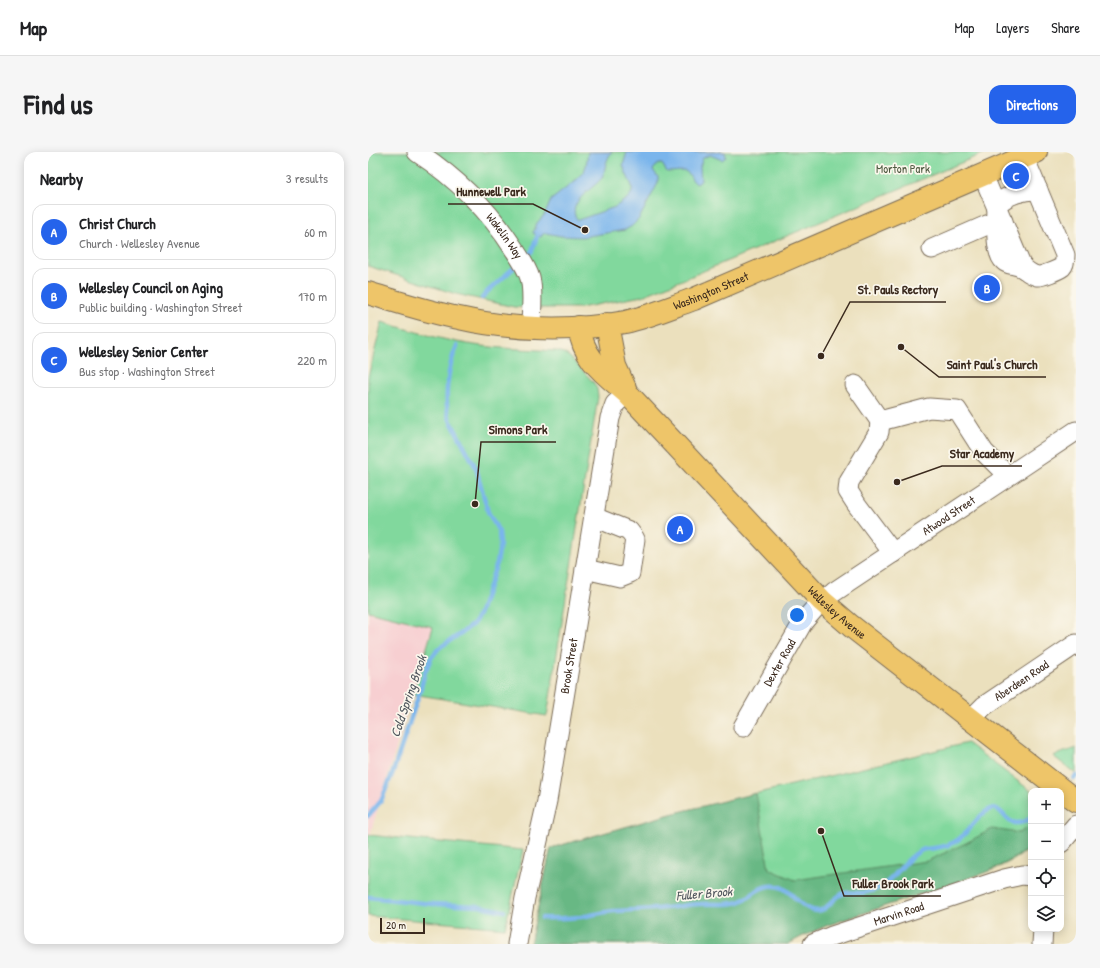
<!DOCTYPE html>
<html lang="en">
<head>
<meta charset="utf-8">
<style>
  body { margin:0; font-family:"Patrick Hand",sans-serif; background:#f6f6f6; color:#202124 }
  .controls { position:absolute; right:12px; bottom:12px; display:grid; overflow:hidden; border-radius:8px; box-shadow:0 2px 10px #0003 }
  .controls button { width:36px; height:36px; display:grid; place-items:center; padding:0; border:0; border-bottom:1px solid #e0e0e0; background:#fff; color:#202124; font:20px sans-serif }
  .scale { position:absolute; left:12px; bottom:10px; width:45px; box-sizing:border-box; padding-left:4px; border:2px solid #3b2a1e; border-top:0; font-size:11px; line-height:14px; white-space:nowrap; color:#3b2a1e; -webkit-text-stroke:3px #fbf7ec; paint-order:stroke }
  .you { position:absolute; left:429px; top:463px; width:14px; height:14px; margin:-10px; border:3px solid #fff; border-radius:50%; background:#1a73e8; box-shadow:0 0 0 6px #1a73e833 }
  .badge { display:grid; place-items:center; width:26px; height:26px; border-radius:50%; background:#2563eb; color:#fff; font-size:13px; font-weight:700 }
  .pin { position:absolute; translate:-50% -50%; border:2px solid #fff; box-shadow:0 1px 4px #0006 }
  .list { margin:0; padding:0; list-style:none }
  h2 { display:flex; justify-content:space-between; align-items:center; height:52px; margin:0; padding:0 16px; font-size:17px }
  h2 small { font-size:13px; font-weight:400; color:#757577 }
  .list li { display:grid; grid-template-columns:26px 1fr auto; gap:12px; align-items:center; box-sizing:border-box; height:56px; margin:0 8px 8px; padding:0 8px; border:1px solid #e0e0e0; border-radius:12px }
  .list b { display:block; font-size:15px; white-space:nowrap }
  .list p { margin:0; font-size:13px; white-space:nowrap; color:#757577 }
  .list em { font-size:13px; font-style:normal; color:#757577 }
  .icon { flex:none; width:22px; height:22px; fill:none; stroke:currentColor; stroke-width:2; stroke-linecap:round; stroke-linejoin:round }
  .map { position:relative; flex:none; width:708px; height:792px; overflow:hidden; border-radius:12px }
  header { display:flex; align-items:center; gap:24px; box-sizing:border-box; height:56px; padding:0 20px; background:#fff; border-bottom:1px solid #e0e0e0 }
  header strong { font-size:19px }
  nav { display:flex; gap:22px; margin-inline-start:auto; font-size:14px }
  .intro { display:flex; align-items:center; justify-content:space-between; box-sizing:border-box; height:96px; padding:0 24px }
  h1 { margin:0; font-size:28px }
  .button { padding:10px 18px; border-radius:12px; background:#2563eb; color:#fff; font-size:14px; font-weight:700 }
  main { display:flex; gap:24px; padding:0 24px }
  aside { flex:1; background:#fff; border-radius:12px; box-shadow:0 2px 10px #0003 }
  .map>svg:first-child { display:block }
  .built { fill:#f7cfd1 }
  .green { fill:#81d89d; stroke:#5e815e }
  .forest { fill:#68b884; stroke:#527151 }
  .water { fill:#7ab5ec; stroke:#5a7085 }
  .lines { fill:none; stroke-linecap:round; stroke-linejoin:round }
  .stream { stroke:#7ab5ec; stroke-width:4.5 }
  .minor-casing { stroke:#796a56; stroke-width:21 }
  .major-casing { stroke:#796a56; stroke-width:24 }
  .minor { stroke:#fff; stroke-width:19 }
  .major { stroke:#eec569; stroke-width:22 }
  .labels { text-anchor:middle; stroke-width:3.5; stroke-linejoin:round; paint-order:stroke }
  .park-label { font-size:12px; fill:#4c563e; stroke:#fbf7ec }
  .street-label { font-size:12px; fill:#3b2a1e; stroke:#fbf7ec }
  .water-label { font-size:13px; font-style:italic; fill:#4e545c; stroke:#fbf7ec }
  .leader { fill:none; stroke:#3b2a1e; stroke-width:1.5 }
  .callout-dot { fill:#3b2a1e; stroke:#fbf7ec; stroke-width:1.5 }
  .callout-label { font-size:13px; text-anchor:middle; font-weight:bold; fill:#3b2a1e; stroke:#fbf7ec; stroke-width:3.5; stroke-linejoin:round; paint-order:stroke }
</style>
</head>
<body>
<header>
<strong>Map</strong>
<nav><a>Map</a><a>Layers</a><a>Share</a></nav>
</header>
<div class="intro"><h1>Find us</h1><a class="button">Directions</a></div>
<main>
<aside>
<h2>Nearby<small>3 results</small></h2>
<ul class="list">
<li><span class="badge">A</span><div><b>Christ Church</b><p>Church · Wellesley Avenue</p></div><em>60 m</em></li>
<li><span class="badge">B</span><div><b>Wellesley Council on Aging</b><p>Public building · Washington Street</p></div><em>170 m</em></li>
<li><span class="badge">C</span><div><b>Wellesley Senior Center</b><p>Bus stop · Washington Street</p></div><em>220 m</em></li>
</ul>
</aside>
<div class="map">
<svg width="708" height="792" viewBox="0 0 708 792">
  <rect width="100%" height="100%" fill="#fbf7ec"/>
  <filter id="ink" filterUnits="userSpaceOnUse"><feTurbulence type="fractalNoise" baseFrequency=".025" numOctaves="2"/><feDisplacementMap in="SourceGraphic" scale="8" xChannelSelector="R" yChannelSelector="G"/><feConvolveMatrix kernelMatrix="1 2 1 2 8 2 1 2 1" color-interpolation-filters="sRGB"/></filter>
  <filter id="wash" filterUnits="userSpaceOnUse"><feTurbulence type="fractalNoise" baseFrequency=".012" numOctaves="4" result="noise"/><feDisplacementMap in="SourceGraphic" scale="16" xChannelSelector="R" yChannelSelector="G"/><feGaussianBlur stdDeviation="0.9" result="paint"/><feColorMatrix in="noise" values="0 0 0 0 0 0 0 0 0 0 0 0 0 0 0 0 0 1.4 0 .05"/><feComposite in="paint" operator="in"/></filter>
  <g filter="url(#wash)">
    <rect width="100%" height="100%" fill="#ebe0bd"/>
    <path class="built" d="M0,459L65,474L2,683H0Z"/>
    <g class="green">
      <path d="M0,0H619L307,131L274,144L212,156H176L146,155L88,142L0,114Z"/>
      <path d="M14,170C42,178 70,187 100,192C129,197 159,197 188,199L196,201L203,206L226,231L229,237L230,245L179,564L45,542L65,475L0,459V225Z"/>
      <path d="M599,591L663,639V696L647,707L627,717L460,773L433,785L420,792H162L183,696L303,662Z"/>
      <path d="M708,596V622L685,604Z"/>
      <path d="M0,683L155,698L137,776L0,764Z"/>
    </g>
    <path class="forest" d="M388,641L401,717L427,728L559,709L598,691L624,677L651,681L663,674V696L636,712L616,721L460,773L433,785L420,792H162L183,696L303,662Z"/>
    <path class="water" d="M220,0H244C237,8 238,17 234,26C225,37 202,48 207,64L210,68L247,55L261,45L264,40V34L257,19L255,13L259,0H357L358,5L354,8L342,3L335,6L332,14L333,29L329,32C323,29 323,22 317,19L299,20L294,12H290L285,18L290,25V31L271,67L264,74L257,78L214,85L193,84L178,81L175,82L173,85L165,81L169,71L177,62L183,48L207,29L216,19L218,14Z"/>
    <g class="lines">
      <g class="stream">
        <path d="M158,106L164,99L171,79"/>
        <path d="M114,146L120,139L150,112"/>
        <path d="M706,626L708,624"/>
        <path d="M0,664L13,649L25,620L52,539L57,520L63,506L71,496L95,480L105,472L111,463L129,411L132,392L131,380L120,360L108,316L82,268C75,249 80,213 89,194"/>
        <path d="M0,745L65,752L111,754L136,759"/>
        <path d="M174,766C187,767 200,766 213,765C224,763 235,760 246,759C263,758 280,758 297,756C309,755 321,752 333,752C344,751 355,753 366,751C380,750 387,735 401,734C422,731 427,753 444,758C459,762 462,748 474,742C480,739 486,741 492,741C498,741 504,739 509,737C528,728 535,707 554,698C558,696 563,697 566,696C575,695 585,692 591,687C601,679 611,662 622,657C637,651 636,683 663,666"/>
      </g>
    </g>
  </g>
  <g filter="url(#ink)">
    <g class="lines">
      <g class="minor-casing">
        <g id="minor">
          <path id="s1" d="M49,0C87,25 121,58 146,97C152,106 159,116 162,126C166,141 163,160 163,175"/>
          <path d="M615,23L653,113C657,118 662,122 669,124C673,125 690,118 694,115C697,112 697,107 697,103L656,5"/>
          <path d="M564,97L619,73L635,69"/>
          <path d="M656,117C649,111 641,114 636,109C626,101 629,66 629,53C638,43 657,37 670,38"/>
          <path d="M487,233L512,269L561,256L589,258L616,300L640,324"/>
          <path d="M512,269L511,280L481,330L480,339L489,353L525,401"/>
          <path d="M217,417L252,425L262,421L267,387L261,379L226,365"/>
          <path id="s2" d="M602,568L616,554L708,492"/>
          <path id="s3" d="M375,575L435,470L448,455L466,440L708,279"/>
          <path d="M693,691L708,673"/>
          <path id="s4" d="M149,792L157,746L179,649L242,266L247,252L259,241"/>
          <path id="s5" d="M445,792L464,784L636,727L654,723L663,724"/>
          <path d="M674,792L675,777"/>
        </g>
      </g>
      <g class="major-casing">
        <g id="major">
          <path id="s6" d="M0,141C30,150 60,160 91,166C143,178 204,180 257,170C280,165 303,155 326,147L668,0"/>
          <path d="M239,172L247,214L257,236"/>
          <path id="s7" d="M211,175C215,207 236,221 259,241L454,449L483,474L708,649"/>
        </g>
      </g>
      <use href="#minor" class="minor"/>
      <use href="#major" class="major"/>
    </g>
  </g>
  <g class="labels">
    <g class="park-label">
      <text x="535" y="21">Morton Park</text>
    </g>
    <g class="street-label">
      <text dy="4" stroke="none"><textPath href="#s1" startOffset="122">Wakelin Way</textPath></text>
      <text dy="4" stroke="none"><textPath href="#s6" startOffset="353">Washington Street</textPath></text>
      <text dy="4" stroke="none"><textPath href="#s3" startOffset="302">Atwood Street</textPath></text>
      <text dy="4" stroke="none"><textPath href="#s7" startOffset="388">Wellesley Avenue</textPath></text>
      <text dy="4" stroke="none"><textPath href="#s3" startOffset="74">Dexter Road</textPath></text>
      <text dy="4" stroke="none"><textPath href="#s4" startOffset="283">Brook Street</textPath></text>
      <text dy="4" stroke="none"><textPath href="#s2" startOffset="65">Aberdeen Road</textPath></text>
      <text dy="4" stroke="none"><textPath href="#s5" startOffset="91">Marvin Road</textPath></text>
    </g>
    <g class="water-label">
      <text transform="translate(40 544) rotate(-71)" y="5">Cold Spring Brook</text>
      <text transform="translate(336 741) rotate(-5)" y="5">Fuller Brook</text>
    </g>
  </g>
  <path class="leader" d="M217 78L165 52H80M453 204L482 150H578M533 195L571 225H678M107 352L113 290H188M529 330L574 314H654M453 679L476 744H573"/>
  <g class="callout-dot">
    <circle cx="217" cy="78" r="4"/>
    <circle cx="453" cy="204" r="4"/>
    <circle cx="533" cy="195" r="4"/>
    <circle cx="107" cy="352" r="4"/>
    <circle cx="529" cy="330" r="4"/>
    <circle cx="453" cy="679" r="4"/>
  </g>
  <g class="callout-label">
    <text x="123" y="44">Hunnewell Park</text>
    <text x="530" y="142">St. Pauls Rectory</text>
    <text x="624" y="217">Saint Paul's Church</text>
    <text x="150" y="282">Simons Park</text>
    <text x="614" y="306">Star Academy</text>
    <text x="525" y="736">Fuller Brook Park</text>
  </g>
</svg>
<div class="controls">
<button>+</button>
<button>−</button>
<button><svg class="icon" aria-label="locate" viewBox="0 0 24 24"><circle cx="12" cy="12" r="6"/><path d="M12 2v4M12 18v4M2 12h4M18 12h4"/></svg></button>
<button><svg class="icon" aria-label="layers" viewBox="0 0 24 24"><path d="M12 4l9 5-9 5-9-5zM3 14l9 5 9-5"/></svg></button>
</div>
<div class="scale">20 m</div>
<div class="you"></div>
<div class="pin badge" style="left:312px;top:377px">A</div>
<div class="pin badge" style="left:619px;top:136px">B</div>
<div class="pin badge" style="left:648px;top:24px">C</div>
</div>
</main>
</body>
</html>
